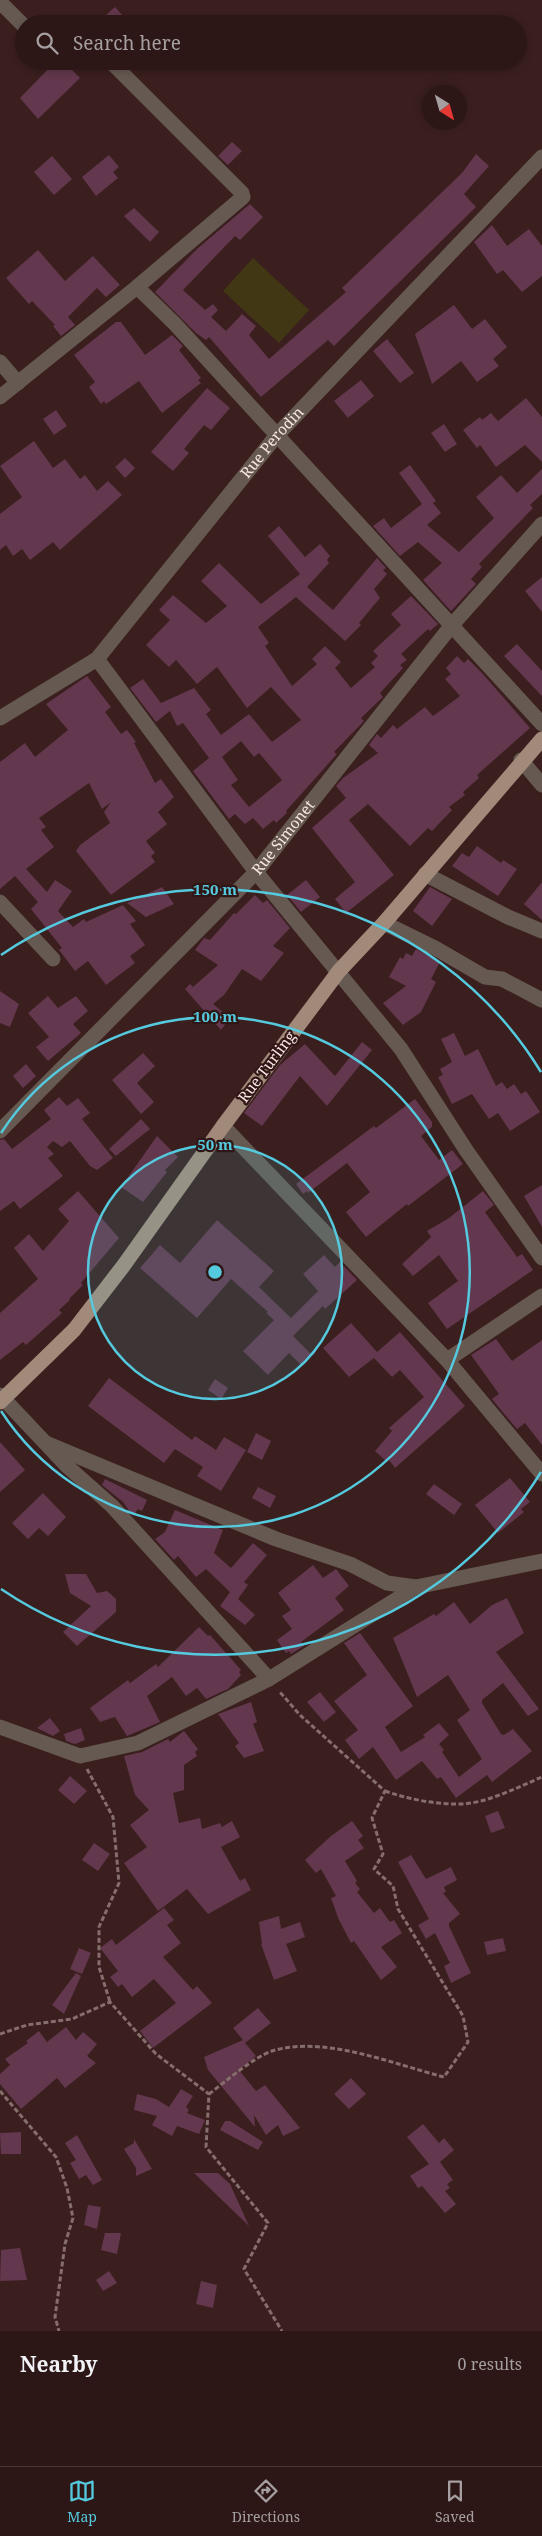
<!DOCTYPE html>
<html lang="en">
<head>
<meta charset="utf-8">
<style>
  body { margin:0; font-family:"Noto Serif",serif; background:#34201f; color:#f1f3f6 }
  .compass { position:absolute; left:422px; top:85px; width:45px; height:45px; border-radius:50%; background:#2c1716; box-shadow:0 2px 8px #0003; rotate:143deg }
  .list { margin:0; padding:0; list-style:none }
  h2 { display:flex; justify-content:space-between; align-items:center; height:65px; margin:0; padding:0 20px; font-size:21px }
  h2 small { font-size:16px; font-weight:400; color:#a69fa1 }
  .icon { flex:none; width:28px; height:28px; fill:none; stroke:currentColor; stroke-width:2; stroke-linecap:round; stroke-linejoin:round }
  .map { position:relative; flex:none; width:542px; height:2331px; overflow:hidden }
  .search { position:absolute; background:#2c1716; box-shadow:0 2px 8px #0003; left:15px; right:15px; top:15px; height:55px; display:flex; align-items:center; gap:12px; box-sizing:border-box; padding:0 18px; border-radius:28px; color:#a69fa1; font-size:19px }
  .sheet { height:135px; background:#2c1716 }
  nav { display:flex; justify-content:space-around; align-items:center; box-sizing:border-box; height:70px; border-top:1px solid #483635; background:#2c1716; font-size:14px; color:#a69fa1 }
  nav a { display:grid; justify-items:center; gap:2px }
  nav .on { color:#55cadf }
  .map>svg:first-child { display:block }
  .green { fill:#423714 }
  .building { fill:#63374d; fill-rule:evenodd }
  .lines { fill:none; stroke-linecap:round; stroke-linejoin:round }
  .path { stroke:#856e6c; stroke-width:3; stroke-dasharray:5 2.5; stroke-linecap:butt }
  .minor { stroke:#655952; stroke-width:15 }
  .major { stroke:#a18a7a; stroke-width:15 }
  .ring { fill:none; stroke:#55cadf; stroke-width:2.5 }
  .labels { text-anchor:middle; stroke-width:4.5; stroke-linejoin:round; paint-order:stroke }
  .street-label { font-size:15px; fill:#f8e5e3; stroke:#301615 }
  .centre { fill:#55cadf; stroke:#301615; stroke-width:2.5 }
  .ring-label { font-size:15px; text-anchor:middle; font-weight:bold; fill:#55cadf; stroke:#301615; stroke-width:4.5; stroke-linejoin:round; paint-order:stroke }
</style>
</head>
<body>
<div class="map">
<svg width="542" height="2331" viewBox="0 0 542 2331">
  <rect width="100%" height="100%" fill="#3a1f1e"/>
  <path class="green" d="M253,258L309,310L279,343L223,291Z"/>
  <g class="building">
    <path d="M115,7L124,17L116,24H96Z"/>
    <path d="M56,61H63L80,78L38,119L20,98Z"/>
    <path d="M232,142L242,151L228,165L218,156Z"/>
    <path d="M476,154L489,166L464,194L476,207L334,346L328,340L261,397L209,337L206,340L196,333L155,292L198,248L250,204L263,217L240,240L235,236L183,290L205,310L213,304L218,310L211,317L226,331L242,314L256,326L249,335L269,359L346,292L342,288L462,173Z"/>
    <path d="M109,155L119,167L113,172L118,178L96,196L82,177Z"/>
    <path d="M52,156L72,179L54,195L34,172Z"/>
    <path d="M134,208L159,232L150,242L124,216Z"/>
    <path d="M492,225L507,246L529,229L542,246V276L522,292L503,270L497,274L474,242Z"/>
    <path d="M38,250L65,281L93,256L120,285L106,297L97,288L68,317L75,325L61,336L53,326L55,325L32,301L29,304L6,278Z"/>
    <path d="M454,305L472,329L485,319L507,347L493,359L499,366L477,382L461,361L432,384L415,334Z"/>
    <path d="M116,322H121L145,355L172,335L183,346L179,350L201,378L198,380L201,383L162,413L139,381L106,404L104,401L101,404L89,387L95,382L74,355Z"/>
    <path d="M387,339L414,373L400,383L373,351Z"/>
    <path d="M361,380L374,396L348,418L334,401Z"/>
    <path d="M207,388L230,408L211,430L204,425L184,449L189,453L173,471L151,452Z"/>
    <path d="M526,398L542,417V462L525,445L496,467L480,445L477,448L463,430L480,417L482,420L491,413L498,421Z"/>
    <path d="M56,410L67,426L54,435L43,419Z"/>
    <path d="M444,424L457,444L445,452L431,433Z"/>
    <path d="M34,441L53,468L65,459L80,479L85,475L97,491L108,481L122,495L60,550L53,542L30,560L22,549L13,556L6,545L0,550V514L22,497L0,466Z"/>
    <path d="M125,458L135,468L125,478L115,467Z"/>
    <path d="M410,465L436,501L433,503L441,513L427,525L459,552L494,518L476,497L501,475L517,493L542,469V494L530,505L533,508L479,564L482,567L471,579L476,584L451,611L423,580L442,563L418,542L400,556L373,526L384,518L391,528L422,504L399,473Z"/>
    <path d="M279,526L305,557L320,544L330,556L327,560L329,563L307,587L333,610L377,558L386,568L383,570L387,574L374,589L380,598L359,623L361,625L345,641L296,597L258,627L269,643L265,646L292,686L317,664L312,659L325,646L341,662L335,668L351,688L375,667L371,663L378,656L373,651L401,625L391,614L411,596L438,624L430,631L428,629L401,654L407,660L400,665L403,668L380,693L383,697L361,718L364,721L334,752L337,754L286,811L287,813L276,823L274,820L263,829L253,818L245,824L235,814L229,819L193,771L209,758L183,723L177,726L170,711L156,722L130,688L143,679L161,703L194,688L211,710L206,714L221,735L249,714L272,742L301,720L271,687L247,708L217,667L197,684L176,660L169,667L146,645L170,620L159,610L173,595L206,623L227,606L201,581L219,563L261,604L300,574L268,536ZM241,741L254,757L259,753L282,780L249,807L231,785L238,780L222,757Z"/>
    <path d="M542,577V612L525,591Z"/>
    <path d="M517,644L542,671V696L504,656Z"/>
    <path d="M457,656L464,663L468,659L482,673L530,728L477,775L479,778L463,792L465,795L449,807L452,810L432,831L428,828L410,846L368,804L349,820L394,875L346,913L335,899L355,882L312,828L346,798L336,786L343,778L378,753L369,745L377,734L381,738L393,725L397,729L425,707L433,716L460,696L445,679L451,674L446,668Z"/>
    <path d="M87,676L111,707L105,712L121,734L127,730L136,742L134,743L155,783L161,779L174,797L158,812L167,824L146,841L155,853L151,856L155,862L111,895L76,851L80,845L110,823L104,812L111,802L102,809L89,783L39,818L46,827L41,830L54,847L26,869L47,892L55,880L72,891L58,911L73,927L84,919L86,922L123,905L136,921L130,924L145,945L130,956L135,963L106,985L88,961L75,971L59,950L62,948L31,909L38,902L15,876L0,889V762L25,743L35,757L68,730L46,704Z"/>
    <path d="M477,846L501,863L503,860L517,869L498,896L452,866L462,853L469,857Z"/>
    <path d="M306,880L320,897L301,912L287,895Z"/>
    <path d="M542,882V920L524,904Z"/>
    <path d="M162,887L174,904L146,917L127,903Z"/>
    <path d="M430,887L452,899L432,926L413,911Z"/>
    <path d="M255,895L263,903L267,900L290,928L273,946L284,953L261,981L242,969L224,995L213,1004L230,1018L221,1030L185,989L190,984L193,987L218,965L195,950L204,938L210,940L234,913L236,914Z"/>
    <path d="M416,949L440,962L431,979L436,982L421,1012L403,1025L383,1003L406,986L389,977L400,957L403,959L406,953L412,956Z"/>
    <path d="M0,991L19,1004L10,1027L0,1023Z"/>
    <path d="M48,996L58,1008L76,996L88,1011L73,1024L81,1033L48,1061L36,1047L49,1037L28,1013Z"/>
    <path d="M454,1033L465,1056L478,1049L496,1086L502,1082L507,1089L514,1084L521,1094L526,1091L540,1112L510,1131L498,1113L489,1119L472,1094L452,1104L438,1077L443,1075L440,1069L452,1062L441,1039Z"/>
    <path d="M362,1042L372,1050L327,1106L300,1076L262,1126L244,1113L280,1065L305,1044L335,1076Z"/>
    <path d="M143,1053L155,1066L137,1083L154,1102L141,1114L112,1080Z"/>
    <path d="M26,1064L36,1076L23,1088L13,1076Z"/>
    <path d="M59,1097L67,1106L78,1098L90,1113L82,1119L113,1158L97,1170L90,1166L70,1141L62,1147L53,1141L47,1147L54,1154L48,1158L63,1176L20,1209L14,1201L0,1211V1140L4,1139L12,1149L51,1119L44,1110Z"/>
    <path d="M415,1099L432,1122V1127L421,1136L439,1160L452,1150L463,1164L408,1206L407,1204L366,1237L346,1212L370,1192L347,1163L308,1193L307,1191L303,1194L296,1184L374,1126L376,1128Z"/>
    <path d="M141,1119L150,1129L116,1156L109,1149Z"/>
    <path d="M157,1136L178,1157L165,1170L167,1172L143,1202L121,1187Z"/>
    <path d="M542,1185V1227L524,1196Z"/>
    <path d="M78,1191L119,1238L81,1283L83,1285L69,1299L70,1300L59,1310L62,1313L26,1345L23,1342L0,1360V1313L38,1279L14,1248L29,1234L43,1251L69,1221L58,1209Z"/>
    <path d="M483,1191L494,1205L485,1212L517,1257L522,1254L533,1270L447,1329L428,1303L458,1281L439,1255L413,1276L402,1264L431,1237L427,1231L449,1218Z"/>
    <path d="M217,1220L274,1271L259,1287L291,1318L318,1291L303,1274L324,1255L335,1267L340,1262L357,1280L325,1309L323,1306L293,1336L312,1355L301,1365L289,1353L268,1375L243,1351L274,1320L266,1313L268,1312L231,1279L197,1318L140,1268L160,1245L180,1263Z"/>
    <path d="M351,1323L377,1352L400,1332L465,1406L395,1468L389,1460L387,1462L375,1451L392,1431L389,1428L424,1397L400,1370L392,1377L374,1358L349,1377L323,1348Z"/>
    <path d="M496,1339L512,1361L542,1340V1445L525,1423L517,1429L496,1404L492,1399L499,1394L471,1355Z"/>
    <path d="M109,1378L192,1440L195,1436L216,1450L224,1437L246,1450L221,1491L197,1476L203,1467L175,1449L164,1463L88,1406Z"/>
    <path d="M215,1379L228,1388L221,1399L208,1390Z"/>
    <path d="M256,1433L271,1441L262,1460L247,1452Z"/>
    <path d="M0,1442L25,1470L0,1492Z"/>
    <path d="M510,1478L530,1502L521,1509L524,1512L498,1533L475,1505Z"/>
    <path d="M105,1479L147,1500L142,1511L138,1509L133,1516L123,1502L102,1485Z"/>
    <path d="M434,1484L462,1504L454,1515L426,1494Z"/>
    <path d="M258,1487L276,1496L270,1508L252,1498Z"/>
    <path d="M43,1493L66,1517L48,1536L39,1528L28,1539L12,1523Z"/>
    <path d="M175,1510L223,1530L214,1553L231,1568L253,1543L267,1555L244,1582L248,1585L238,1599L255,1615L245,1625L220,1606L230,1592L206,1569L196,1577L178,1556L174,1560L155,1539L165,1532Z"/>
    <path d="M313,1565L323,1578L336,1569L349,1586L335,1598L344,1610L301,1642L304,1646L291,1654L289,1651L286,1653L277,1640L292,1629L282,1616L291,1610L278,1593Z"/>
    <path d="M65,1574H86L97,1593L107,1591L116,1599V1612L77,1646L63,1632L91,1606L70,1593Z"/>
    <path d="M507,1598L524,1633L496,1652L539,1709L528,1716L503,1683L482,1700V1703L501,1734L504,1735L513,1729L532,1751L492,1782L487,1775L456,1798L441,1777L437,1779L422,1761L396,1780L373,1747L359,1759L345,1740L358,1730L334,1701L367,1675L344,1643L360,1633L413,1706L385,1727L401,1752L425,1737L423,1735L439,1723L449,1735L439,1744L444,1750L442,1752L459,1777L482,1759L457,1720L470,1710L448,1675L417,1697L393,1638L434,1614L436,1616L454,1602L470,1624L492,1605Z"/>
    <path d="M199,1627L208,1636L210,1635L241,1670L239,1672L241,1675L228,1689L206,1699L197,1688L186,1696L172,1677L147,1696L160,1722L127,1736L115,1717L100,1722L90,1708L128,1680L130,1683L156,1664L158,1667Z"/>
    <path d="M320,1692L336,1712L324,1722L307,1702Z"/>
    <path d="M251,1702L257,1722L253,1724L264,1751L244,1758L235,1746L239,1743L218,1714Z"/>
    <path d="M50,1718L60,1731L53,1736L37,1728Z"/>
    <path d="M81,1728L85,1740L75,1744L66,1741L64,1734Z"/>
    <path d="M184,1731L198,1749L195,1752L197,1756L184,1765V1790L173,1793L179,1823L200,1818L202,1829L220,1823L222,1827L232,1821L240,1837L221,1847L240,1881L245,1878L251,1890L208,1914L187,1889L158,1911L124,1863L147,1847L130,1825L149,1810L135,1795L124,1756L142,1752L168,1739L170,1742Z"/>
    <path d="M70,1776L87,1791L74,1804L58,1790Z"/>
    <path d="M498,1811L505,1828L491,1833L485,1816Z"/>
    <path d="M352,1821L363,1836L358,1840L364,1848L345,1861L357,1881L355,1883L360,1889L357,1892L374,1913L380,1908L390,1922L394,1920L402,1933L381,1947L397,1967L381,1980L354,1941L351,1943L339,1920L331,1898L336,1896L321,1869L316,1873L305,1860L331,1836Z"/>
    <path d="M94,1843L110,1854L98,1871L82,1860Z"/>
    <path d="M411,1855L426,1879L451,1867L457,1880L444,1887L446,1892L443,1893L460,1914L449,1923V1926L471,1973L451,1983L444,1966L450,1963L435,1933L426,1939L418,1925L429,1919L398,1862Z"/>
    <path d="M164,1908L174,1920L167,1925L181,1943L163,1957L193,1990L197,1986L212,2003L153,2048L140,2031L176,2003L154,1979L132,1997L122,1984L118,1987L110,1977L118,1971L100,1948L112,1939L116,1945Z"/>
    <path d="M279,1916L281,1929L300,1922L305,1937L286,1944L297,1971L274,1980L261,1944H262L259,1922Z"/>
    <path d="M503,1938L506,1951L487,1955L484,1942Z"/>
    <path d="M79,1948L91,1953L82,1974L70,1969Z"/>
    <path d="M76,1973L81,1976L64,2014L52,2005Z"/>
    <path d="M258,2008L271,2023L245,2043L256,2056L239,2070L256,2091L265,2085L300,2128L283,2136L278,2125L266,2135L254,2115L255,2127L208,2070L204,2057L243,2040L233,2028Z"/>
    <path d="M66,2027L76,2040L83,2032L97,2044L87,2056L96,2063L65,2088L57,2078L21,2109L0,2084V2074L10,2065L5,2059L28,2043L26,2041L39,2031L47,2042Z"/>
    <path d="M351,2078L366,2094L349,2109L334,2094Z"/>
    <path d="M181,2089L193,2096L186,2107L189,2110L187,2113L205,2120L199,2134L177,2126L172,2136L152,2125L157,2116L134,2110L137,2094L156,2099L169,2107Z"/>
    <path d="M225,2121H230L263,2142L258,2150L220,2130Z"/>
    <path d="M423,2124L439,2143L444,2138L454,2150L440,2162L453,2180L447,2184L450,2188L445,2191L456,2204L445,2213L422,2186L418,2188L410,2176L429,2164L407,2137Z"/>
    <path d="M21,2132V2154H1L0,2133Z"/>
    <path d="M77,2135L102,2180L93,2185L86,2175L79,2179L70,2163L76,2160L65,2143Z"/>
    <path d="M134,2139L152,2169L136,2176V2168L124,2149L134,2143Z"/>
    <path d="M194,2173H218L230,2184L249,2226Z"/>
    <path d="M88,2205L101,2207L97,2229L84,2225Z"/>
    <path d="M105,2233H121L117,2254L101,2250Z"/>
    <path d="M20,2248L27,2280L0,2281L1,2250Z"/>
    <path d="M109,2271L117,2283L103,2291L96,2280Z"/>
    <path d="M201,2281L217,2285L213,2308L196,2304Z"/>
  </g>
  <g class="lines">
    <g class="path">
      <path d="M87,1769L113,1817L119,1883L99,1927V1967L110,2002"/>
      <path d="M385,1791C408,1799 433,1804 457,1804C484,1805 518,1787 542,1777"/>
      <path d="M0,2034L27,2025L72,2019L110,2002L156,2054L209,2094L206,2147L268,2223L244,2269L282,2331"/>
      <path d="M0,2091L56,2157L67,2188L73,2218L65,2244L55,2317L59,2331"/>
      <path d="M209,2094C225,2082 254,2057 272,2051C324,2035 393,2064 444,2077L468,2042L463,2016L398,1909L393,1886L374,1869L383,1854L372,1818L385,1791L300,1715L279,1691"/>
    </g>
    <g class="minor">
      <path d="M0,2L24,26"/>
      <path d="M137,287L175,324L542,724"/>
      <path d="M0,362L18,383"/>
      <path d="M0,397L137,287L243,197L242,193L110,61"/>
      <path d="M97,659L256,872L401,1049L466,1150L542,1258"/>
      <path id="s1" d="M0,718L97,659L277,435L542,157"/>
      <path d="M521,760L542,785"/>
      <path d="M425,874L508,917L542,931"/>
      <path d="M0,902L53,959"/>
      <path d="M384,923L435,948L485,977L502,979L542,1000"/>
      <path d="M223,1126L447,1360L542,1474"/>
      <path id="s2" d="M0,1131L256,872L452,625L542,524"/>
      <path d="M447,1360L542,1296"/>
      <path d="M0,1395L68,1467L112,1506L269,1679"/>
      <path d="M48,1444L276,1539L350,1564L387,1583L416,1587"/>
      <path d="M0,1727L80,1756L138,1743L269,1679L416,1587L542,1561"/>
    </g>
    <path class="major" d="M0,1402L74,1330L124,1265L223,1126L339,971L384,923L542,739"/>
  </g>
  <circle cx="215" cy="1272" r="127" fill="#55cadf" fill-opacity=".12"/>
  <g class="ring">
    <circle cx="215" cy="1272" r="127"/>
    <path d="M1 1133A255 255 0 1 1 1 1411"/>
    <path d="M541 1472A382 382 0 0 1 1 1589M1 955A382 382 0 0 1 541 1072"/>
  </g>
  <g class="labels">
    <g class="street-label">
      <text dy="5" stroke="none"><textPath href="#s1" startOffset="392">Rue Perodin</textPath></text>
      <text dy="5" stroke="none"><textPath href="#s2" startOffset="408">Rue Simonet</textPath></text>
      <text transform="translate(267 1067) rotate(-53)" y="5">Rue Turling</text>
    </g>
  </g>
  <circle cx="215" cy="1272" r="8" class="centre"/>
  <g class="ring-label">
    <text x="215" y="895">150 m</text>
    <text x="215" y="1022">100 m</text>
    <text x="215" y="1150">50 m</text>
  </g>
</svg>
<svg class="compass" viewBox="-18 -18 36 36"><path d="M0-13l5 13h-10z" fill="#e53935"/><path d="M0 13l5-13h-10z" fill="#a69fa1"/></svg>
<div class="search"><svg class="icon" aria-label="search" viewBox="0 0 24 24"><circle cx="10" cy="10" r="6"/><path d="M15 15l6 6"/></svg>Search here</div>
</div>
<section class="sheet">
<h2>Nearby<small>0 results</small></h2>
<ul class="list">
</ul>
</section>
<nav>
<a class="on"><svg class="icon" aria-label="map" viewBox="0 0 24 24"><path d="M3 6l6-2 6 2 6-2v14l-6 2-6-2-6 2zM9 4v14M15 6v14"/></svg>Map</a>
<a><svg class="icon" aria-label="directions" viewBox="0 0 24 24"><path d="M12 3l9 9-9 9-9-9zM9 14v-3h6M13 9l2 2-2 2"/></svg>Directions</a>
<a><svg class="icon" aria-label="saved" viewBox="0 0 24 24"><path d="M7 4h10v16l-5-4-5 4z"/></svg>Saved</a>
</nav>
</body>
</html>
